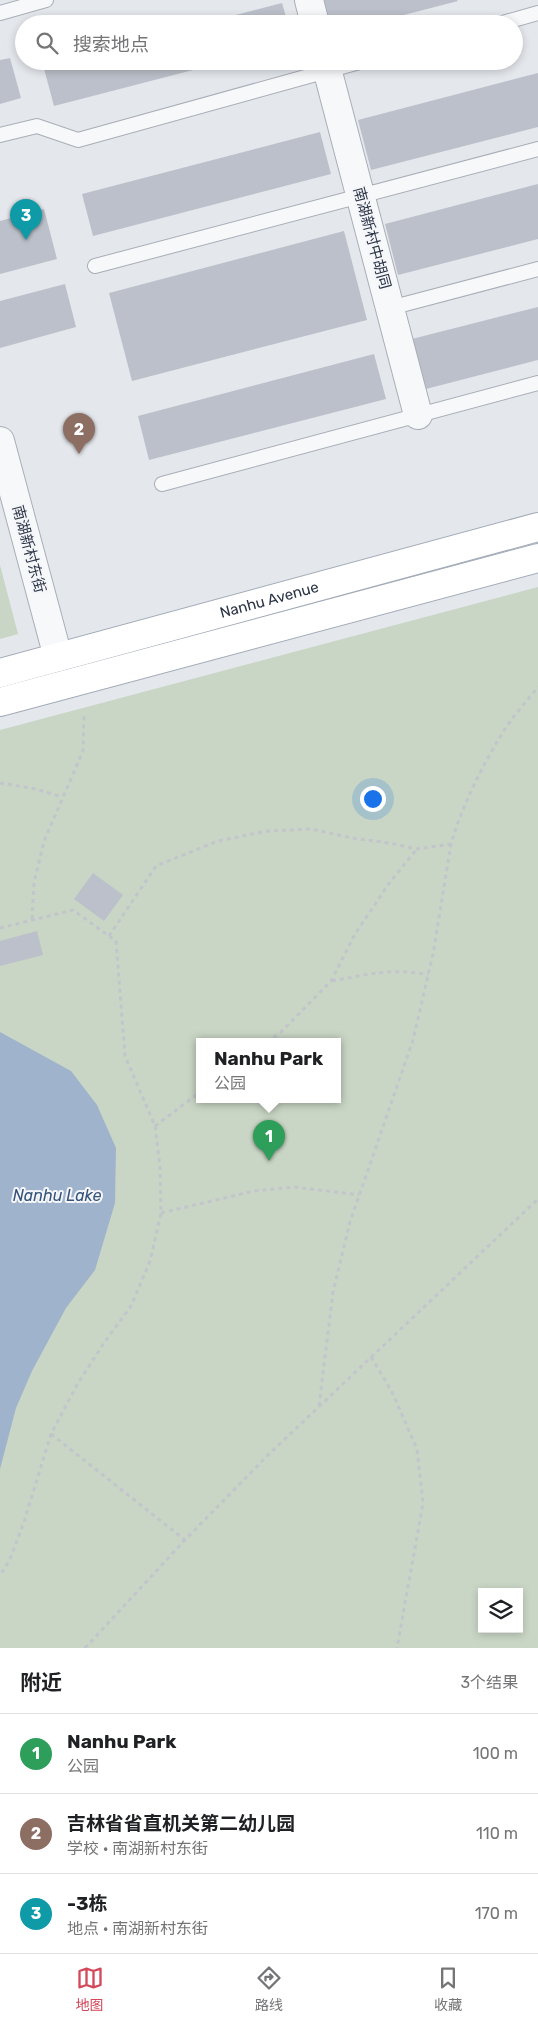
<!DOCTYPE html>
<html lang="zh">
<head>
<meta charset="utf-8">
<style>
  body { margin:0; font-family:Rubik,"Noto Sans SC",sans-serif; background:#f2f2f2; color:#202124 }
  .controls { position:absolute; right:15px; bottom:15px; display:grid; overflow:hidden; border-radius:0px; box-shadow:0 2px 8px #0003 }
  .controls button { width:45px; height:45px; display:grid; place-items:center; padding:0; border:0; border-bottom:1px solid #e0e0e0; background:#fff; color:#202124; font:25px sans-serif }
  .you { position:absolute; left:372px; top:798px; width:18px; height:18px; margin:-12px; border:4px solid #fff; border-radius:50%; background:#1a73e8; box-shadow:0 0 0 8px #1a73e833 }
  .badge { display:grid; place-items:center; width:32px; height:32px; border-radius:50%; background:#d1495b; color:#fff; font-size:16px; font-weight:700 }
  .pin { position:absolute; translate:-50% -41px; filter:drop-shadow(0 1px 2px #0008) }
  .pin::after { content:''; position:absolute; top:26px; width:18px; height:15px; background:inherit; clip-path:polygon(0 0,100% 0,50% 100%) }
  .popup { position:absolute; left:196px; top:1038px; width:145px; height:65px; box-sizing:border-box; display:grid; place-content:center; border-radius:0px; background:#fff; filter:drop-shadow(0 1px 4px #0005); font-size:16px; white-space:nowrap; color:#757577 }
  .popup b { font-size:19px; color:#202124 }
  .popup::after { content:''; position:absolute; left:50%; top:100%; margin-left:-10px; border:10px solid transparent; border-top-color:#fff }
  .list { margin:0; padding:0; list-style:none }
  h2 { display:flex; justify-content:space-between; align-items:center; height:65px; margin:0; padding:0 20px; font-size:21px }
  h2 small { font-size:16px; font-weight:400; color:#757577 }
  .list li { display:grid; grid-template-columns:32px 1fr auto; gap:15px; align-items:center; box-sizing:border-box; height:80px; padding:0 20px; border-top:1px solid #e0e0e0 }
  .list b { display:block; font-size:19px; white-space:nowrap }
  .list p { margin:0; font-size:16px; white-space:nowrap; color:#757577 }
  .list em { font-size:16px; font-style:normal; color:#757577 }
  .icon { flex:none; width:28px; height:28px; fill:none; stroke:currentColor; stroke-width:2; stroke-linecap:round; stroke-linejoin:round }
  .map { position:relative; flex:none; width:538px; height:1648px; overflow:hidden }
  .search { position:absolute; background:#fff; box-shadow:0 2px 8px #0003; left:15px; right:15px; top:15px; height:55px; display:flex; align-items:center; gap:12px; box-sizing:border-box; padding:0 18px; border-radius:28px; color:#757577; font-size:19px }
  .sheet { height:305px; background:#fff }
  nav { display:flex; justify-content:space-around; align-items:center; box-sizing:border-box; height:70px; border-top:1px solid #e0e0e0; background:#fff; font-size:14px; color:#757577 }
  nav a { display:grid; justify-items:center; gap:2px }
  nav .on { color:#d1495b }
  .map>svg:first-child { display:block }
  .green { fill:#c9d6c5; fill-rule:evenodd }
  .water { fill:#9fb4cc }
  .building { fill:#bbc0ca }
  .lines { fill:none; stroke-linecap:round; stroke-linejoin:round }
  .service-casing { stroke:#a9aeb7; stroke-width:16 }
  .minor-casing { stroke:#a9aeb7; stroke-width:30 }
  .primary-casing { stroke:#a3abb8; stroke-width:30 }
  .path { stroke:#c2c5cb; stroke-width:3; stroke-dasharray:4 4; stroke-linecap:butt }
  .service { stroke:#f7f8fa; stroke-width:14 }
  .minor { stroke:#f7f8fa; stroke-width:28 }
  .primary { stroke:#fff; stroke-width:28 }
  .labels { text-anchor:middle; stroke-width:4; stroke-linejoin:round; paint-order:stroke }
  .street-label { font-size:15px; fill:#2b3445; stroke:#f4f6f9 }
  .water-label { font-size:16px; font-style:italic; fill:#34527a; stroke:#f4f6f9 }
</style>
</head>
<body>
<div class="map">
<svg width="538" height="1648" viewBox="0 0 538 1648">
  <rect width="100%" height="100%" fill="#e4e7ec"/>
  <g class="green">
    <path d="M0,565L18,634L0,639Z"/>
    <path d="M538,587V1648H0V730ZM200,1042H338V1100H200ZM482,1592H519V1629H482Z"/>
  </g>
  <path class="water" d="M0,1032L71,1071L97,1105L116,1148L115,1203L95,1270L66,1308L32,1371L16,1408L0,1469Z"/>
  <g class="building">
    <path d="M324,0H457L458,1L369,24H330Z"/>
    <path d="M282,3L288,24H205V23Z"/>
    <path d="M10,58L21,98L0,104V60Z"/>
    <path d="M59,61H224V62L54,106L43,65Z"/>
    <path d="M538,73V127L371,170L358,120Z"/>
    <path d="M320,132L331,174L93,236L82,194Z"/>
    <path d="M538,184V239L398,275L385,224Z"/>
    <path d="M44,209L57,259L0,274V221Z"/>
    <path d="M344,231L367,320L132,381L109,293Z"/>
    <path d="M65,284L76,327L0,348V301Z"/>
    <path d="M538,307V360L422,390L408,340Z"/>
    <path d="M374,354L386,399L149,460L138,416Z"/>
    <path d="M93,873L123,895L104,921L74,899Z"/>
    <path d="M37,931L43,955L0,966V941Z"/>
  </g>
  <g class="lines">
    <g class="service-casing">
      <g id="service">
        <path d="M0,13L46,0"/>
        <path d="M499,24L538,13"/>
        <path d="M0,135L37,126L78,140L363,61"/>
        <path d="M95,266L538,149"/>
        <path d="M390,308L538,269"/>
        <path d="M162,484L538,383"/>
      </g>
    </g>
    <g class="minor-casing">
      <g id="minor">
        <path d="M309,0L315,24"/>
        <path d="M325,61L418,415"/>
        <path d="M0,441L58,657"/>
      </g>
    </g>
    <g class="primary-casing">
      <g id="primary">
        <path id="s1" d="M0,673L538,527"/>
        <path d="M0,702L538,558"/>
      </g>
    </g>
    <g class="path">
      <path d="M0,783L36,789L62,797"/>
      <path d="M32,919L34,883L44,841L83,751L84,714"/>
      <path d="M0,928L73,910L116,941L125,1056L155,1126L160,1167L161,1213L150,1261L131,1306L104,1343L78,1383L51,1434L24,1522L10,1559L0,1576"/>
      <path d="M109,936L156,866L218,841L268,831L311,829L352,838L389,843L417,849L451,844"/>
      <path d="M332,981C364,975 395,967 428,975"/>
      <path d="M267,1042L281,1032L331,981L355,934L390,882L417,849"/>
      <path d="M155,1126L200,1092"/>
      <path d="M161,1213L254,1191L295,1187L359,1195"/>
      <path d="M371,1357L392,1392L417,1449L423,1503L397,1648"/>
      <path d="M319,1406L333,1292L350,1222L413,1040L433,954L451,844C462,806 482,766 503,732C513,716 526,702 538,687"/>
      <path d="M51,1434L185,1540"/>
      <path d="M85,1648L185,1540L269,1454L538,1199"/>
    </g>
    <use href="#service" class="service"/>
    <use href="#minor" class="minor"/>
    <use href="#primary" class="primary"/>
  </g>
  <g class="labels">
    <g class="street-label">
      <text transform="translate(372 238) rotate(75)" y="5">南湖新村中胡同</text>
      <text transform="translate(29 549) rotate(75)" y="5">南湖新村东街</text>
      <text dy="5" stroke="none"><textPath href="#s1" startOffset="279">Nanhu Avenue</textPath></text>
    </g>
    <g class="water-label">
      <text x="57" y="1201">Nanhu Lake</text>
    </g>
  </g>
</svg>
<div class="controls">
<button><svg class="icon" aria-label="layers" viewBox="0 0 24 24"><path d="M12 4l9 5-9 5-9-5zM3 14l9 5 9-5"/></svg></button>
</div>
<div class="you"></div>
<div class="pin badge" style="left:269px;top:1161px;background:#2e9e5b">1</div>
<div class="popup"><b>Nanhu Park</b>公园</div>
<div class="pin badge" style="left:79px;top:454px;background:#8d6e63">2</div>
<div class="pin badge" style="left:26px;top:240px;background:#0f9aa8">3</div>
<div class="search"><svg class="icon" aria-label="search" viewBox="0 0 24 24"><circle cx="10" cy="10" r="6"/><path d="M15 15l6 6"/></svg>搜索地点</div>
</div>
<section class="sheet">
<h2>附近<small>3个结果</small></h2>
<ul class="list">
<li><span class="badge" style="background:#2e9e5b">1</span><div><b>Nanhu Park</b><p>公园</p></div><em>100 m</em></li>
<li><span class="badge" style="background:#8d6e63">2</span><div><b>吉林省省直机关第二幼儿园</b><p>学校 · 南湖新村东街</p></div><em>110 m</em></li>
<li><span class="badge" style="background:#0f9aa8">3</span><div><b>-3栋</b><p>地点 · 南湖新村东街</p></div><em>170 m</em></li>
</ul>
</section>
<nav>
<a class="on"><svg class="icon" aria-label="map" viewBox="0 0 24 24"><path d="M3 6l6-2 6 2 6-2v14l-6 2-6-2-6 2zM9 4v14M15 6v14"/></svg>地图</a>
<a><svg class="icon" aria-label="directions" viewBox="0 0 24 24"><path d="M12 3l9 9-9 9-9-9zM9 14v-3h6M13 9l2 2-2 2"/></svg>路线</a>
<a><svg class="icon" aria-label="saved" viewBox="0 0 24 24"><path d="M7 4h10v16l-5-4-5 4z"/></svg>收藏</a>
</nav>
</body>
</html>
